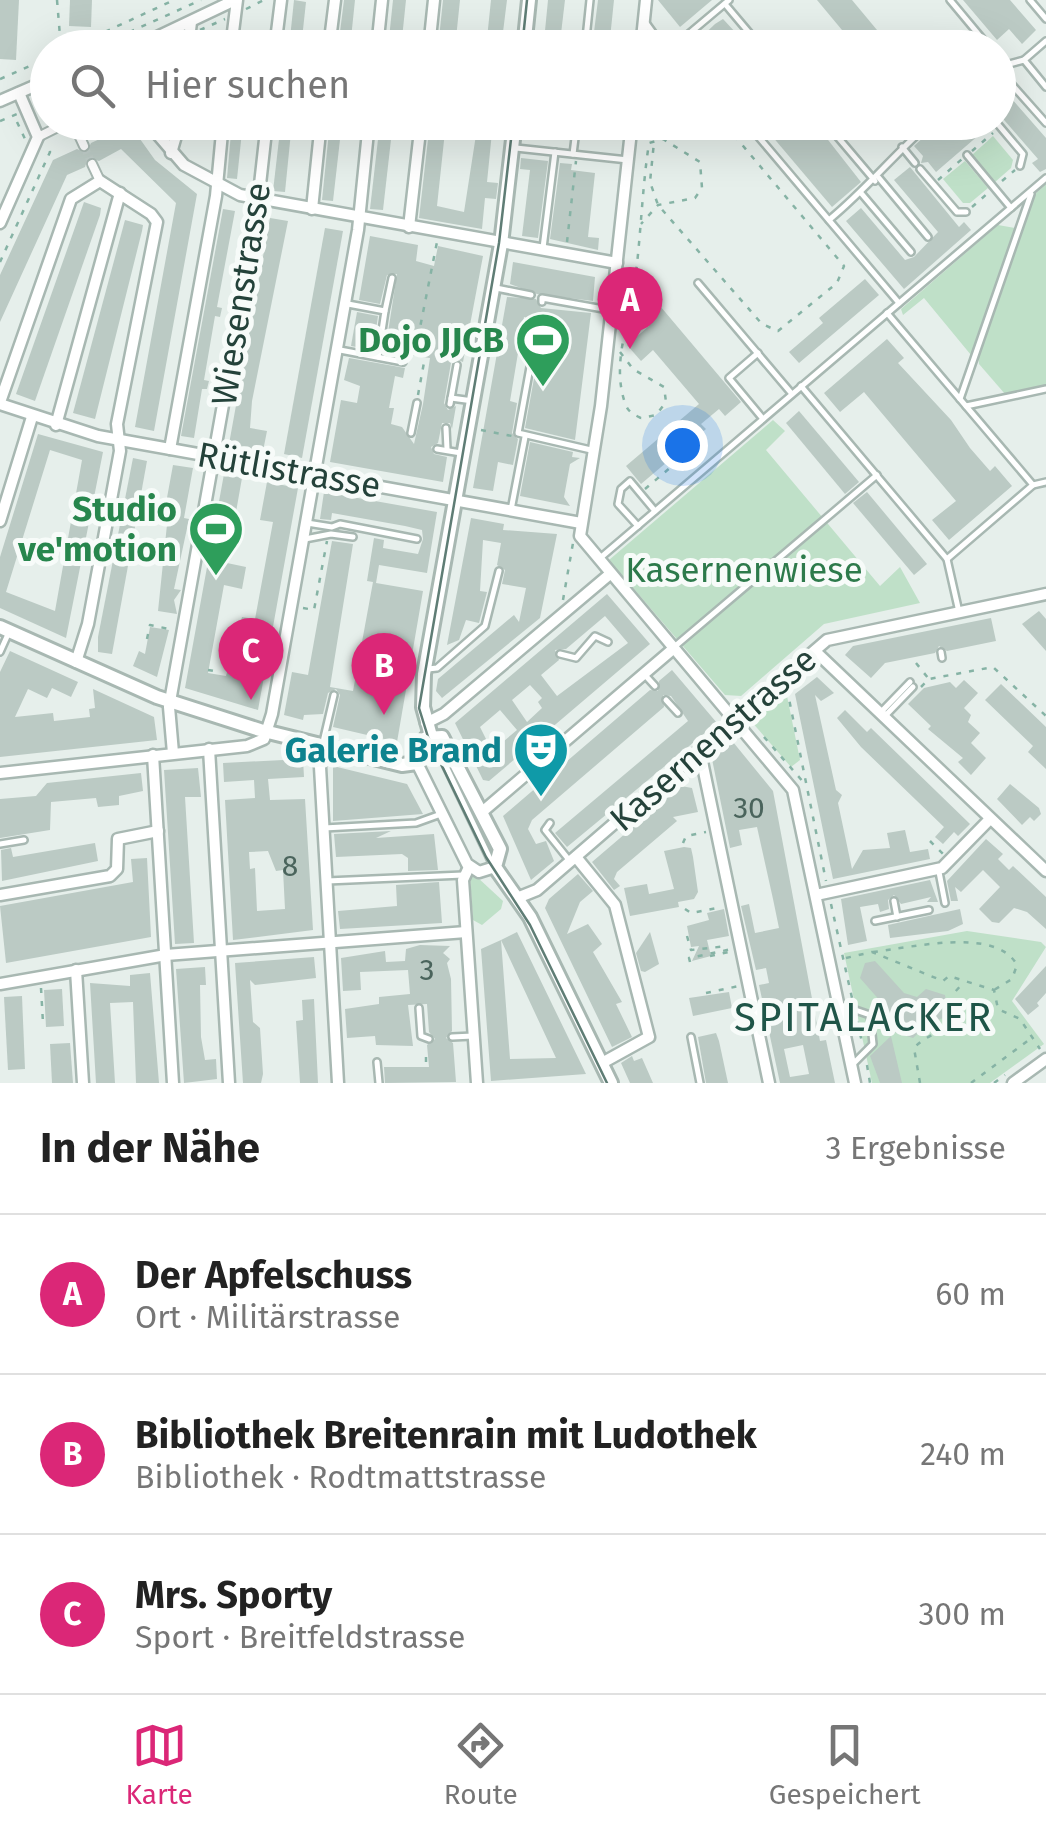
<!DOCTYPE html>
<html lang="de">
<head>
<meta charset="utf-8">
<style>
  body { margin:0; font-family:"Fira Sans",sans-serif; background:#f2f2f2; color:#222 }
  .you { position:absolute; left:682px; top:445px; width:35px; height:35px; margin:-25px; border:8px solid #fff; border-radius:50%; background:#1a73e8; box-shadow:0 0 0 15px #1a73e833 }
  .badge { display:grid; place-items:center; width:65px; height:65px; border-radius:50%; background:#db2777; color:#fff; font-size:32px; font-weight:700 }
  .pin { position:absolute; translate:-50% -82px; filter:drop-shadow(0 2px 5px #0008) }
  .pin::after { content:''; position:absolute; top:52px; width:35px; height:30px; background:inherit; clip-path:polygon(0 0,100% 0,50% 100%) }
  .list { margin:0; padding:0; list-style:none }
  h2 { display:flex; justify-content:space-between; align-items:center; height:130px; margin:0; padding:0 40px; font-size:42px }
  h2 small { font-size:32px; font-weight:400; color:#767676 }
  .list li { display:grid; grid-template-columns:65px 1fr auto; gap:30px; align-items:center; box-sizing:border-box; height:160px; padding:0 40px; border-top:2px solid #e0e0e0 }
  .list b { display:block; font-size:38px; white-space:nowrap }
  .list p { margin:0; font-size:32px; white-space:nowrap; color:#767676 }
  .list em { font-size:32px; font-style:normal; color:#767676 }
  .icon { flex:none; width:55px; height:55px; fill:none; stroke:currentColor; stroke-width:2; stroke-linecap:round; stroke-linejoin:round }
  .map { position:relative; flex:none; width:1046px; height:1083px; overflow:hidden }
  .search { position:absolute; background:#fff; box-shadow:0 10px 40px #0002; left:30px; right:30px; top:30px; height:110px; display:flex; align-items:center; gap:25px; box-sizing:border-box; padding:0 35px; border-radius:55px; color:#767676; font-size:38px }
  .sheet { height:610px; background:#fff }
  nav { display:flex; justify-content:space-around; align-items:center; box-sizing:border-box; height:140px; border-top:2px solid #e0e0e0; background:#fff; font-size:28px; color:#767676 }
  nav a { display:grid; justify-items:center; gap:5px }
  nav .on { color:#db2777 }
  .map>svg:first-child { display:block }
  .green { fill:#bfe0c8 }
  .building { fill:#bbcac4; fill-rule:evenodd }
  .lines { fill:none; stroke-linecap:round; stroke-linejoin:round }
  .pedestrian-tunnel { stroke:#bfccc8; stroke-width:8; stroke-dasharray:8 4; stroke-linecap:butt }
  .service-casing { stroke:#a8b8b2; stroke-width:10 }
  .pedestrian-casing { stroke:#a8b8b2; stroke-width:12 }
  .minor-casing { stroke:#a8b8b2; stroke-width:15 }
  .tertiary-casing { stroke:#a8b8b2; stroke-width:18 }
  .path { stroke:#86b3a5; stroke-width:2.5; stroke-dasharray:5 8; stroke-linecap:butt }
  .service { stroke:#fff; stroke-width:5 }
  .pedestrian { stroke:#fff; stroke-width:8 }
  .minor { stroke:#fff; stroke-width:10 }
  .tertiary { stroke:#fff; stroke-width:12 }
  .tram { stroke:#5f7d75; stroke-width:2.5 }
  .labels { text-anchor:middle; stroke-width:10; stroke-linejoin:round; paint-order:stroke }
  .number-label { font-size:30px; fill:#4a645c }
  .street-label { font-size:35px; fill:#24423a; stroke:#f7fbf9 }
  .leisure-label { font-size:35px; font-weight:bold; fill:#27864d; stroke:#f7fbf9; text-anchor:end }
  .park-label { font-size:35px; fill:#2d7a4b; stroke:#f7fbf9 }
  .culture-label { font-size:35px; font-weight:bold; fill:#0d838f; stroke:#f7fbf9; text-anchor:end }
  .quarter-label { font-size:40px; letter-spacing:2.5px; fill:#1f5548; stroke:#f7fbf9 }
</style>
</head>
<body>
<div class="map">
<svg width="1046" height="1083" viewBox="0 0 1046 1083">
  <rect width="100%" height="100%" fill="#e6efeb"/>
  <g class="green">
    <path d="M993,136L1013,160L1011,168L995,182L972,155Z"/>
    <path d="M965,161L988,188L970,203H963L943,179Z"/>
    <path d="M1046,184V386L1005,394L979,364L978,356L1034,195Z"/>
    <path d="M998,225L1015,228L971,355L924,298L903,315L901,309Z"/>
    <path d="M773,420L785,431L766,450L880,586L900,567L920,603L824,624L741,696L725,695L609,560Z"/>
    <path d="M786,691L800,760L791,767L751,721Z"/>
    <path d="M470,877H477L503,901L501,909L482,925L473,920Z"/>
    <path d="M967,931L1041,942L1046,947L1012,1001L1044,1044L990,1083H872L844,953Z"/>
  </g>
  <g class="building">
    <path d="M0,0H19L16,60L0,59Z"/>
    <path d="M70,0H92L91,27L69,26Z"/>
    <path d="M294,0L306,2L301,48H289Z"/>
    <path d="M344,0H355L350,48H338Z"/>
    <path d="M393,0H406L401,48H388Z"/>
    <path d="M443,0H460L455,48H438Z"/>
    <path d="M491,0H507L501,48H486Z"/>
    <path d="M548,0H565L560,42L544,41Z"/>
    <path d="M598,0H614L609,48H592Z"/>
    <path d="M658,0H712L680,27Z"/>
    <path d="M817,0H852L892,48H857Z"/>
    <path d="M963,0H1010L1036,30L1022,44L1009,29L997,40Z"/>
    <path d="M723,19L750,48H690L715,24Z"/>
    <path d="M998,83L1046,138V169L1040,172L1032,163L1038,159L998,113Z"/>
    <path d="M232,122H243L237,179L227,178Z"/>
    <path d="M281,122H292L285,192L273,191Z"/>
    <path d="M330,122H342L333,201L322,200Z"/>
    <path d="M380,122H393L383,210L370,209Z"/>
    <path d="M430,122H446L437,206L464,212L478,122H493L487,182L498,183L496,199L485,198L482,229L419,218Z"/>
    <path d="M760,122H814L861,182L832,207Z"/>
    <path d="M940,122H983L987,128L936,172L928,162L921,163L923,156L914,146Z"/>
    <path d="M130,125L155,160L197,194L154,431L135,427L176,203L121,149L99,161L88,158L85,167L67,175L0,322V275L53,160L77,149L86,153L91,143Z"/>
    <path d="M521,158L548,161L538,238L522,236L530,170L520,169Z"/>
    <path d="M560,163L572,164L571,170L595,173L588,237L599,238L598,250L550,239Z"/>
    <path d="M910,167L959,227L964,222L971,230L904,289L846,221L861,208L905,260L914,257L938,232L894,180Z"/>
    <path d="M84,202L101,208L100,215L35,401L16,394Z"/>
    <path d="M223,209L235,211L217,307L222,308L220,317L215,316L204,380L209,381L207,389H202L194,438L181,436Z"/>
    <path d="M270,218L288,221L252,401L250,428L267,431L263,451L229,444Z"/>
    <path d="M125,220L143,225L142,231L95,419L73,413Z"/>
    <path d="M325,228L343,231L302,458L284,454Z"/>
    <path d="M370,236L418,245L416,261L434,266L438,246L483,256L463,362L456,359L451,363L444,403L448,410L456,406L452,429L450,423H442L438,443L431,447L434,454L447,457L443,482L330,462L341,400L357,403L360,386L344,380L349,358L405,368L403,378L395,376L389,408H394L391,424L402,427L414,444L423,404L430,358L385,352L397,274L387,275L380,304L359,300Z"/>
    <path d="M513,262L595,277L593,301L537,294L510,284Z"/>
    <path d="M865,279L879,295L799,363L789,352L823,323L819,318Z"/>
    <path d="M507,297L536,299L541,308L591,313L575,440L525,428L545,318L539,312L532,319L524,317L510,401L517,403L512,433L518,439L513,465L498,462L493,491L473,488Z"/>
    <path d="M655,300L741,402L725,416L719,409L701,424L706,429L641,484L626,466L699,404L653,350L641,361L627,345L649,326L639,314Z"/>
    <path d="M357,312L378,316L373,350L351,346Z"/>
    <path d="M887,339L904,358L898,363L951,420L970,448L990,471L995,466L1012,486L949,540L932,520L956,501L912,449L864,392L840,412L824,393Z"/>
    <path d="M799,411L859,482L845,494L786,423Z"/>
    <path d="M38,434L103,452L66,638L0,608V557ZM50,450L82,460L55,611L6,592Z"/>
    <path d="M530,442L573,452L572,457L580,458L570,464L564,497L570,506L520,496Z"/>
    <path d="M133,458L147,461L112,654L98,652V637Z"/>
    <path d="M173,465L193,468L184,518L189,519L174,589L181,590L174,600L177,614L158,611L168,515L164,514Z"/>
    <path d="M224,474L242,478L227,563L246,567L242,589L224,585L208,673L226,676L242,617L255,619L273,522L260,520L267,482L298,488L258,710L185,688Z"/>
    <path d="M324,492L437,512L427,573L379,565L376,583L423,591L397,742L333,727L340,695L336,689L328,693L323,714L304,715L303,720L284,715L292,672L308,675L332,541L353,544L330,687L353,691L373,582L367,581L374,538L384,540L383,548L418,554L423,539L422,530L405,526L332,513L331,520L320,519Z"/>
    <path d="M867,492L927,564L914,575L853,503Z"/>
    <path d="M471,518L504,524L503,530L557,534L540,618L442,698L436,691L438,679L514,615L519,622L526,588L502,584L505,570L497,565L501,543L483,540L480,591L487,592L479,623L466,620L459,640L447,645Z"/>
    <path d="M607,594L650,644L489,781L483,780L455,723ZM605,616L628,643L557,696L541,675L559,660L555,650L566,649ZM530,685L542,698L538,702L542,708L527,722L512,700ZM500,710L517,730L492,751L480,727Z"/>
    <path d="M1039,611L1046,619V651L1022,624Z"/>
    <path d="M991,618L996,641L947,651L939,646L935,653L885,663L871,678L845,655L853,646Z"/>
    <path d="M150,627L169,630L157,677L133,666L139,651L145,654Z"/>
    <path d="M10,651L78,682L71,697L52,688L47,698L28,689L15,717L53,713L54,721L90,717L89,709L95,708L93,689L154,717L157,740L0,757V672Z"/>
    <path d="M672,670L717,723L567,847L555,833L688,721L671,696L663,695L664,707L532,820L528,829L536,844L546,841L554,861L531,880L503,816L650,690L658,691L659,681Z"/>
    <path d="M817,677L834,693L821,701L815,695L836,790L842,795L838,803L852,869L863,850L890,848L887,833L905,830L910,852L928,849L930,859L833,879L795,694Z"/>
    <path d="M964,680L978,693L964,708L971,715L968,722L980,733L971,743L986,758L971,775L958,762L963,758L928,729L931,726L908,704L924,688L950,682L956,688Z"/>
    <path d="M1001,684L1046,727V769L1028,752L1033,746L985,700Z"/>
    <path d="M845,710L867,732L871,728L970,824L958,836L954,832L943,844L935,837L944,827L861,747L837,718Z"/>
    <path d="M733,742L773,791L820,1041L826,1040L835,1083H780L759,985L769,983L766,968L756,970L741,906L749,904L755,933L779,928L773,899L757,827L739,830L742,845L730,848L712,759ZM803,1045L809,1074L790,1077L784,1049Z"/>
    <path d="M303,759L304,777L268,779L270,800L305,799L313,930L233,940L225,800L255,798L254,780L224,782L223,763ZM268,851L276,871L283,870L285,909L257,911L255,868L250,869L249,852Z"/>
    <path d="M333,766L407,784L423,814L333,821Z"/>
    <path d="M198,768L201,797H185L194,943L175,944L164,770Z"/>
    <path d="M141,773L143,791L119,796V805L98,807L96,798L51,802L50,830L0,838V799L36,796L47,783Z"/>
    <path d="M1010,784L1039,808L1041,814L1034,821L1030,817L1022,825L997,799Z"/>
    <path d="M681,786L692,788L698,812L673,817L677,821L617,872L614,879L620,886L614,890L592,862Z"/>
    <path d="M391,831L376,838L434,834L438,870L408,871V858L402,854L336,857L334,834Z"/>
    <path d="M986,839L1003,854L998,859L1009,870L1013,866L1046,897V929L1027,912L1014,908L999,923L992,922L979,909L1000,887L983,870L961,892L955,887L958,901H951L947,881Z"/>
    <path d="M95,843L98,861L2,881L1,850L11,848L13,857Z"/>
    <path d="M684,847L691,848L693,857L698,892L694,899L678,902L679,907L630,916L624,888L647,884L649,894L674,889L664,851Z"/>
    <path d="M147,858L151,937L6,963L0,906L133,882L131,859Z"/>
    <path d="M578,874L593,891L580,902L567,934L588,924L602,944L593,952L622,1002L616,1004L632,1037L612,1047L545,908L549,899Z"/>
    <path d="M930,880L938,902H927L931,897L901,904L894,895L888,900L889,909L880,912L878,904L860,907L867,941L848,945L841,899Z"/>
    <path d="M439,882L442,923L340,929L338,911L397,906L396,885Z"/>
    <path d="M724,909L729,936L707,940L711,956L692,961L699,946L691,947L687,926L709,920L707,913Z"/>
    <path d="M960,909L963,924L948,931L890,938L888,925Z"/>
    <path d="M517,932L586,1074L491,1081L481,949L501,940L510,1059L556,1058L501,940Z"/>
    <path d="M650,932L659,964L645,972L641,971L636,953Z"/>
    <path d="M420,945L450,946L443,953L450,959L447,963L451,979L452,1031L446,1038L453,1043L456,1082L385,1083L384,1067H429L427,1045L435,1039L429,1032L427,1004L408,1005L413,1046L376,1045L375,1036L347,1038L345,1009L379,1004V997L410,994L408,970L360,972L361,990L343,991L341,958L385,951L386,962L405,961L406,949Z"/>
    <path d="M314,957L316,978L255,985L250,980L253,1022L260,1028L263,1074L261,1083H243L235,963Z"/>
    <path d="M875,961L904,993L917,997L926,989L945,995L949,1016L929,1023L913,1038L894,1032L892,1022L896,1019L860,978L865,963Z"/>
    <path d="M1046,966V993L1037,1003L1039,1006L1028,1015L1015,999Z"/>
    <path d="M205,967L206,985H200L201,1037L205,1060L216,1059L217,1079L184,1083L176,969Z"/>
    <path d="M150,973L159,1083H136L133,1002L110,1003L115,1083H96L90,983L130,986V975Z"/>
    <path d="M62,989L64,1026L46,1027L44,990Z"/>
    <path d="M729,992L732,1008L693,1016L689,998Z"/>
    <path d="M22,996L25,1069L8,1070L4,997Z"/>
    <path d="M314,999L318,1083H300L296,1021L303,1020L302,1000Z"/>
    <path d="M716,1033L719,1041L728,1083H706L698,1037Z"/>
    <path d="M891,1036L902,1083H880L870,1056Z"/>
    <path d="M70,1043L73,1083H52L50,1044Z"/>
    <path d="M632,1056L634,1061L642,1058L653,1083H630L621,1063Z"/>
  </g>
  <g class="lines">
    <path class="pedestrian-tunnel" d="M84,146L92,164"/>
    <g class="service-casing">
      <g id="service">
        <path d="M950,0L990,48"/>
        <path d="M1030,0L1046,19"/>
        <path d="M725,4L762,48"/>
        <path d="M646,23L654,34L683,48"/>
        <path d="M585,48L590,0"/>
        <path d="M672,48L729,0"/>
        <path d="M1024,60L1046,87"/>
        <path d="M998,67L1024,60L1046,41"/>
        <path d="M998,69L1046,123"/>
        <path d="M746,122L899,303"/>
        <path d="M825,122L875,181"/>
        <path d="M996,122L1023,154L1020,166"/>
        <path d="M902,147L915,163"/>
        <path d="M516,148L628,160"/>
        <path d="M573,154L577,122"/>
        <path d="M967,155L1011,208"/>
        <path d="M920,169L957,212H966"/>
        <path d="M879,178L928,237"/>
        <path d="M861,193L911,252"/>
        <path d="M829,220C867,189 894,154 931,122"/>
        <path d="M543,248L555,152"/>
        <path d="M698,283L792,394"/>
        <path d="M496,288L531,295"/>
        <path d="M542,302V298L609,310"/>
        <path d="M348,304L385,311L378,357"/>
        <path d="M385,311L392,278"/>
        <path d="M887,313L1033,485"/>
        <path d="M539,318L518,433L591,450"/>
        <path d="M340,350L403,362"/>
        <path d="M758,353L729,378L763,419"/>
        <path d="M801,386L947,559L959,612"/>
        <path d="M451,398L473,401"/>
        <path d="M960,399L1031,194"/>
        <path d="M450,404L457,365"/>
        <path d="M966,406L1046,389"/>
        <path d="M446,428L447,449"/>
        <path d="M411,433L417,403"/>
        <path d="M437,449L461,453"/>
        <path d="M511,510L525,437"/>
        <path d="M307,523L332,527L340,524L417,539"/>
        <path d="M638,526L618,504L621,489L630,481L655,511"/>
        <path d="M305,539L331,534L353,537"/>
        <path d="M599,559L1046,178"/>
        <path d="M947,559L1033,485L1046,482"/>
        <path d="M673,648L877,475"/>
        <path d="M0,652L9,632"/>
        <path d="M941,652L942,658"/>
        <path d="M560,654L576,658L595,636L608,642"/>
        <path d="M428,669L437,668L485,626L499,571"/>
        <path d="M644,674L655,686"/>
        <path d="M666,700L678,713"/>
        <path d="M882,711L910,682"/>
        <path d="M886,715L913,687"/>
        <path d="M433,739L493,865"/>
        <path d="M323,742L334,695"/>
        <path d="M550,823L545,830L569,860"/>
        <path d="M324,828L416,823L441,814"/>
        <path d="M0,844L24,840"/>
        <path d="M939,872L945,903"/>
        <path d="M327,881L463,875"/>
        <path d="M894,901L897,917"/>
        <path d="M875,921L929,910"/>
        <path d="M841,1005L870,1015L873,1044L854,1063"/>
        <path d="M419,1008L421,1036L429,1039"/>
        <path d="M452,1037L473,1036"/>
        <path d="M691,1037L700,1083"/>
        <path d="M377,1062L379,1083"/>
      </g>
    </g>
    <g class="pedestrian-casing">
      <g id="pedestrian">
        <path d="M73,122L84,146"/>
        <path d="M38,137L68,122"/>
        <path d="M92,164L100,181"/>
      </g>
    </g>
    <g class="minor-casing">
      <g id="minor">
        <path d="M134,48L235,0"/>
        <path d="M188,48L191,22"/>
        <path d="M231,48L237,0"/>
        <path d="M275,48L281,0"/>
        <path d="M329,48L335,0"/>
        <path d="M377,48L382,0"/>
        <path d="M429,48L434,0"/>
        <path d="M641,48L646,0"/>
        <path d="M0,101L48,80"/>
        <path d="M147,122L184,165L240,195L617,263"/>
        <path d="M632,122L601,406L580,536L793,790L855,1083"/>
        <path d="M171,153L180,122"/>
        <path d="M312,209L321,122"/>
        <path d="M0,223L38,137L19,93"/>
        <path d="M409,227L421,122"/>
        <path d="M0,402L71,199L100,181L151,214L157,222L117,424L120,451L88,624L76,662"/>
        <path d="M0,404L98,436L581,523"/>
        <path d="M56,425L120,193"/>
        <path d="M170,449L216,196L223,122"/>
        <path d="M0,521L32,417"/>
        <path d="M815,651L1046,871"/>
        <path d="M426,723L444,714L610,574"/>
        <path d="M323,745L320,767L338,1083"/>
        <path d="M209,749L229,1083"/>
        <path d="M700,752L769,1083"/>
        <path d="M173,753L169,707L256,220L267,122"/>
        <path d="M153,755L173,1083"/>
        <path d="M417,763L467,864L479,872L495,867"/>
        <path d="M0,773L247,746L264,739L272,714L358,230L369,122"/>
        <path d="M482,812L673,649"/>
        <path d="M576,857L615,905L649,1037L602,1063"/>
        <path d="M469,867L463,880L477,1083"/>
        <path d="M0,895L110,876L117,869L118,839L158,831"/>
        <path d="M816,895L942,868L990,819"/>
        <path d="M517,898L537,890L827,640L1046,594"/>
        <path d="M76,970L83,1083"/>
        <path d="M0,984L166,955L466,932"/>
        <path d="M1013,1083L1046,1059"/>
      </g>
    </g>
    <g class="tertiary-casing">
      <g id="tertiary">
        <path d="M524,48L529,0"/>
        <path d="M0,627L157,697L260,730L402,765L417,763L418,749L426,738L442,737L500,849L495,867L530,917L611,1083"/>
        <path d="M431,736L423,707L424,674L501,244L515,122"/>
      </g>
    </g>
    <g class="path">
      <path d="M57,0L61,48"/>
      <path d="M246,9L264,0"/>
      <path d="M200,30L225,19"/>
      <path d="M70,48L174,0"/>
      <path d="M94,48L201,0"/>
      <path d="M162,48L179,40"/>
      <path d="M0,79L48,58"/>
      <path d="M38,104L48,100"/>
      <path d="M0,121L17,114"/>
      <path d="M17,122L25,139"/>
      <path d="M656,122L650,182L658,205L762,324L778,331L837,283L844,266L723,122"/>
      <path d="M972,151L993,133"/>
      <path d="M938,180L962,159"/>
      <path d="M1002,181L1015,170"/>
      <path d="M972,207L988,193"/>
      <path d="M567,242L576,161"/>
      <path d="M0,262L50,152L49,144"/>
      <path d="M620,352L633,369L664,387L666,402L656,415L641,418C633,414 628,412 625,403C611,362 630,322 635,281C641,235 642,189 649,143L663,139L700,162L702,188L695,198L658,205L641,224"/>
      <path d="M425,355L415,353L437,242"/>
      <path d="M418,395L425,357"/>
      <path d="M481,430L512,436"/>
      <path d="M674,456L689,474"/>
      <path d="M645,489L678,461"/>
      <path d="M563,600L573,543"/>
      <path d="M303,608L314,610L327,541"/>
      <path d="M147,639L150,625L174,630"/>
      <path d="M916,663L928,678"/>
      <path d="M208,670L220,672"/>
      <path d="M921,687L929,679L993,667L1046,716"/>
      <path d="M787,689L826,881"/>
      <path d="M764,737L805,784"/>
      <path d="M930,841L943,854"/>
      <path d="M683,843L686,836L706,832"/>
      <path d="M831,904L852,998"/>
      <path d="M685,909L691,913L722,907"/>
      <path d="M687,936L691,950L728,946"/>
      <path d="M873,952C910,948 996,926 1017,965L1012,979L994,990"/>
      <path d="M710,956L733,951"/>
      <path d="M846,958L872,952L943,981L949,976L994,990L998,1009L1020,1019L1040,1049"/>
      <path d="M690,962L689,958L732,949"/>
      <path d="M41,988L43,1023"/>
      <path d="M706,993L739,986"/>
      <path d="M857,1021L862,1042"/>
      <path d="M426,1057V1068"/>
      <path d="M867,1065L870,1083"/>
      <path d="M920,1083L914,1048C928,1033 943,1033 957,1020L954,993L964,982"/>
      <path d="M971,1083L1030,1039"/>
      <path d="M994,1083L1005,1075"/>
    </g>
    <use href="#service" class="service"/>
    <use href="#pedestrian" class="pedestrian"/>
    <use href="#minor" class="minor"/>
    <use href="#tertiary" class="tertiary"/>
    <g class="tram">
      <path d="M522,48L527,0"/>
      <path d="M513,122L499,243L419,708L428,737L486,857L530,925L607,1083"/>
    </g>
  </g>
  <defs>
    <g id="stadium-pin" transform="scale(2.875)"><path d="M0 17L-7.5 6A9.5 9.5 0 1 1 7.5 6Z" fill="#2e9e5b" stroke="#f7fbf9"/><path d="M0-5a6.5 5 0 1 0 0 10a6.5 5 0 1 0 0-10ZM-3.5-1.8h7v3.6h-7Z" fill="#fff"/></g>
    <g id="theatre-pin" transform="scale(2.875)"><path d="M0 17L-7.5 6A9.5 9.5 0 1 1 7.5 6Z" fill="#0f9aa8" stroke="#f7fbf9"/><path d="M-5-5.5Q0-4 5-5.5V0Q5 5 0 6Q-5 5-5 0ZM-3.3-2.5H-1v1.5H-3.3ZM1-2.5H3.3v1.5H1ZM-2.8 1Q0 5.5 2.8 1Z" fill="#fff"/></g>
  </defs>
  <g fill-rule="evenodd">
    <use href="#stadium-pin" x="543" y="340"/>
    <use href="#stadium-pin" x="216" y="529"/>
    <use href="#theatre-pin" x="541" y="750"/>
  </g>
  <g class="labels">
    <g class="number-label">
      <text x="749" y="818">30</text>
      <text x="290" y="876">8</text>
      <text x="427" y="980">3</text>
    </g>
    <g class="street-label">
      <text transform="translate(241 294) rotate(-81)" y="12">Wiesenstrasse</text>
      <text transform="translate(289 470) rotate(10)" y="12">Rütlistrasse</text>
      <text transform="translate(713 739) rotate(-41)" y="12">Kasernenstrasse</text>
    </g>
    <g class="leisure-label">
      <text x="504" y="352">Dojo JJCB</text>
      <text x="177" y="521">Studio<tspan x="177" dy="40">ve'motion</tspan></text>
    </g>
    <g class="park-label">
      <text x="744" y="582">Kasernenwiese</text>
    </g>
    <g class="culture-label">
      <text x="502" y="762">Galerie Brand</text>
    </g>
    <g class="quarter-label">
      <text x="864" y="1031">SPITALACKER</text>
    </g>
  </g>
</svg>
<div class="you"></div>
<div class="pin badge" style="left:630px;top:349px">A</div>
<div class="pin badge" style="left:384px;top:715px">B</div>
<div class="pin badge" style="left:251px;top:700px">C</div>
<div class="search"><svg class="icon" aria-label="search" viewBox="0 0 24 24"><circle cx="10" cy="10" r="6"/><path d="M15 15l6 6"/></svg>Hier suchen</div>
</div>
<section class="sheet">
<h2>In der Nähe<small>3 Ergebnisse</small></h2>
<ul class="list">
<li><span class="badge">A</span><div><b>Der Apfelschuss</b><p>Ort · Militärstrasse</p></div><em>60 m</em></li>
<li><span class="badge">B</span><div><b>Bibliothek Breitenrain mit Ludothek</b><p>Bibliothek · Rodtmattstrasse</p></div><em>240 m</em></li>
<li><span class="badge">C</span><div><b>Mrs. Sporty</b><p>Sport · Breitfeldstrasse</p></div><em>300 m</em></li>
</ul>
</section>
<nav>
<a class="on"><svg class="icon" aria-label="map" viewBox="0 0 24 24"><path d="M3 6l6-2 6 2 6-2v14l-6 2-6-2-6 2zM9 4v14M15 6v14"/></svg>Karte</a>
<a><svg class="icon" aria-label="directions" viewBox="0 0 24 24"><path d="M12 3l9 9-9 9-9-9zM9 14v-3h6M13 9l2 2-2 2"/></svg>Route</a>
<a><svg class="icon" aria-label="saved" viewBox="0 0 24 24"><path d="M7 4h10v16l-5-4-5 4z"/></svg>Gespeichert</a>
</nav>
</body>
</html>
